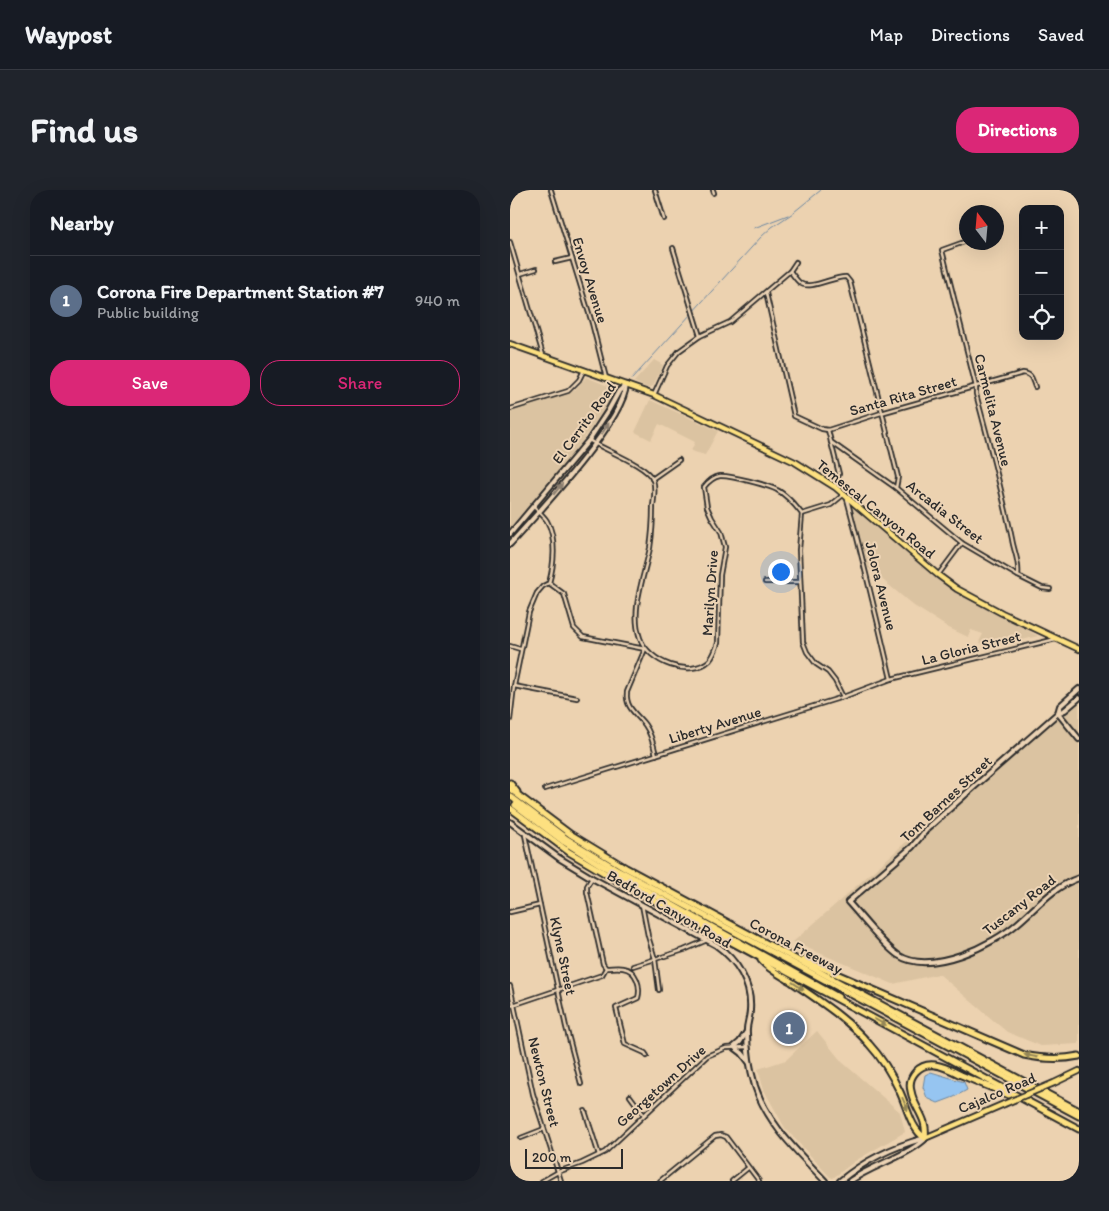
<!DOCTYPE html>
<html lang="en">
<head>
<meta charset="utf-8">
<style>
  body { margin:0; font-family:Itim,sans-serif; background:#20242c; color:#f1f3f6 }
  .controls { position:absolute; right:15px; top:15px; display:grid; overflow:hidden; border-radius:10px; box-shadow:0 5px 20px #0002 }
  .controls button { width:45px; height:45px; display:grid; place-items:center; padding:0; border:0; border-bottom:1px solid #363941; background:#171b24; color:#f1f3f6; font:25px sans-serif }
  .compass { position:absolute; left:449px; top:15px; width:45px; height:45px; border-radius:50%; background:#171b24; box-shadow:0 5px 20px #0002; rotate:344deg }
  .scale { position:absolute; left:15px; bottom:12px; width:98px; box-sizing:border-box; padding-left:5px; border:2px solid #2b2b2b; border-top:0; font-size:14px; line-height:18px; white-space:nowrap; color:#2b2b2b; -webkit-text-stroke:4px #ecd3b4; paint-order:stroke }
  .you { position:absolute; left:270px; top:381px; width:18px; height:18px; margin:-12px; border:4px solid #fff; border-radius:50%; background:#1a73e8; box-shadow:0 0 0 8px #1a73e833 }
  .badge { display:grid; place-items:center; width:32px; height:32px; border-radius:50%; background:#db2777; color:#fff; font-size:16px; font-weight:700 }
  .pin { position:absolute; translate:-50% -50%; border:2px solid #fff; box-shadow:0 1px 5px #0006 }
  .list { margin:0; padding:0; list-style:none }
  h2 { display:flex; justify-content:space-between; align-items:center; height:65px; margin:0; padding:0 20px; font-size:21px }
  h2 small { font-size:16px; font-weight:400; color:#9ea1a6 }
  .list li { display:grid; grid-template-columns:32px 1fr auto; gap:15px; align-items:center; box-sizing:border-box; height:90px; padding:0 20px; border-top:1px solid #363941 }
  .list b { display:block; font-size:19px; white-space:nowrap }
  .list p { margin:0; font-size:16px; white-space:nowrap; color:#9ea1a6 }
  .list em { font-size:16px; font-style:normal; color:#9ea1a6 }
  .actions { display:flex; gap:10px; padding:15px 20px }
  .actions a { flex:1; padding:11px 0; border:1px solid #db2777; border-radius:20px; text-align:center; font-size:18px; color:#db2777 }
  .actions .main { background:#db2777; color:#fff }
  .icon { flex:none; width:28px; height:28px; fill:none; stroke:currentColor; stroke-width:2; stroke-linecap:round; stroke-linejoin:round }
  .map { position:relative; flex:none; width:569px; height:991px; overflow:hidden; border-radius:20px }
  header { display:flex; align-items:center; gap:30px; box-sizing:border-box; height:70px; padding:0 25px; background:#171b24; border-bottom:1px solid #363941 }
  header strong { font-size:24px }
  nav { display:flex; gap:28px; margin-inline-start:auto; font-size:18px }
  .intro { display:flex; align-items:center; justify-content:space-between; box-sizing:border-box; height:120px; padding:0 30px }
  h1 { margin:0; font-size:35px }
  .button { padding:12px 22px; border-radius:20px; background:#db2777; color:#fff; font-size:18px; font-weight:700 }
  main { display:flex; gap:30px; padding:0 30px }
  aside { flex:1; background:#171b24; border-radius:20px; box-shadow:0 5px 20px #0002 }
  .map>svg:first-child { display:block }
  .built { fill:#dbc3a1 }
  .water { fill:#96c5f1; stroke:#6b87a2 }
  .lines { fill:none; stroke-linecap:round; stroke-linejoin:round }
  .stream { stroke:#6b87a2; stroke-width:1 }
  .street-casing { stroke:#2b2b2b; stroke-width:6 }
  .secondary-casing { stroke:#2b2b2b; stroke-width:8 }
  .primary-casing { stroke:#2b2b2b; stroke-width:8 }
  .highway-casing { stroke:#2b2b2b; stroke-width:9 }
  .street { stroke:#ecd3b4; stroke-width:2.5 }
  .secondary { stroke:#ecd3b4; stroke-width:4 }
  .primary { stroke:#fde080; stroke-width:4.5 }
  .highway { stroke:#fde080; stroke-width:5 }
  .primary-bridge-casing { stroke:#2b2b2b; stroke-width:8; stroke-linecap:butt }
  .primary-bridge { stroke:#fde080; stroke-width:4.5 }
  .oneway { fill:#8c7f70 }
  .oneway2 { fill:#948656 }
  .labels { text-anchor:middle; stroke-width:4; stroke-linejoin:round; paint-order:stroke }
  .street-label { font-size:15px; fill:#2b2b2b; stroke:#ecd3b4 }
</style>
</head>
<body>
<header>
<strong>Waypost</strong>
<nav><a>Map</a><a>Directions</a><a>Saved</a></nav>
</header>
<div class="intro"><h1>Find us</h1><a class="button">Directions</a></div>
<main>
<aside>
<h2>Nearby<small></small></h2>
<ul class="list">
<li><span class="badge" style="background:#5c6f8a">1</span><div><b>Corona Fire Department Station #7</b><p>Public building</p></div><em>940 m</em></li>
</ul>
<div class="actions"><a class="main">Save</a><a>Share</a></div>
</aside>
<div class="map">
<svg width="569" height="991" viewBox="0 0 569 991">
  <rect width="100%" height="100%" fill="#ecd2b0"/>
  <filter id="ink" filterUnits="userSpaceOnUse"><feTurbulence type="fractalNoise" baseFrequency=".02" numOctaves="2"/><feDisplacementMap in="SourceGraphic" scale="10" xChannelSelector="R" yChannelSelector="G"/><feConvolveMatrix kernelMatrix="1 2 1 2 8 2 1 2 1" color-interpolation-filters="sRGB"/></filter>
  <g filter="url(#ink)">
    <g class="built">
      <path d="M144,170L153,175L143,196L138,198L124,192Z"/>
      <path d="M76,187L103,198L104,201L97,215L60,268L0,337V222L65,200Z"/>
      <path d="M140,210L208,241L195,265L181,261L185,252L149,234L141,250L125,242Z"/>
      <path d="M343,317L440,398L528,446L480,458L469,452L473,444L461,440L458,447L439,438L404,416L356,376L341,319Z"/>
      <path d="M569,495V854L531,856L497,842L429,784L383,794L283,752L541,524L552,510Z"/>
      <path d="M307,841L332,872L390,922L395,942L345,971L323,988L320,987L275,938L254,900L248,879L276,870Z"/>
    </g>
    <path class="water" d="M421,882L454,892L457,900L444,907L428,913L417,908L413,897L415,885Z"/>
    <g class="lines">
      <g class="stream">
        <path d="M284,22L311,0"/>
        <path d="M244,38L278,25"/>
        <path d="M122,189L251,47L262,37L283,23"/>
      </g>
      <g class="street-casing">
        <g id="street">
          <path d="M41,0L82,133L96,188"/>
          <path d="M145,0L154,29"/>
          <path d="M203,0L204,3"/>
          <path d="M457,51L432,60L466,197V204C479,252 492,300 502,349C504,362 510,372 508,386"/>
          <path d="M0,52L33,165"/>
          <path d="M163,58L190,146"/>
          <path d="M45,72L62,68"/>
          <path d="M280,81C283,85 286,90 290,93C300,101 324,86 336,87L340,92L388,287L386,298"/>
          <path d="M10,84L26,79"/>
          <path d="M256,103L284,226L312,239L318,240"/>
          <path d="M144,205L157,176L169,161L190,146L220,132L280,81L286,72"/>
          <path d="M0,219L58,201L69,190L74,180"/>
          <path d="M318,240L371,223L513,183C522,184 522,189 525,197"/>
          <path d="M318,240L329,284L325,297"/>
          <path d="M79,250C94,260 137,275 143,290C146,298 144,308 143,316C143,330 142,345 140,358C134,387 120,420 130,448C138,472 180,489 200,470C204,465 206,459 208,453L210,385L215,357L211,342L202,328L197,317L194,297C198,292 203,287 210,286C219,285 258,295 267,300C277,305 285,315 292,324"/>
          <path d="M321,252L386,298L452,353L508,386L532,398L540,399"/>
          <path d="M142,289L169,270"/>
          <path d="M337,309C353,369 367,429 381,489"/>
          <path d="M292,324L289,360L293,452L297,462L306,474L318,482L325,491L333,507"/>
          <path d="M292,324L321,315L333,305"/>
          <path d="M428,385L452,353"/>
          <path d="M255,392H289"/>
          <path d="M39,393L54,404L64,438L73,447L135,459L117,502C115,518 127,524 135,535C141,543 144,556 146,565"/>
          <path d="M0,456L10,459"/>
          <path d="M4,496L67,508"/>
          <path d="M0,530L4,496L19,422L27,403L33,396L39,393C44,375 47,348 37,331C34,326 28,321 24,317"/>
          <path d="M35,599L333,507L381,489L546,449"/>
          <path d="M15,645L56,837L71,894"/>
          <path d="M82,688L77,696V702L93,774L96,778C102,778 108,777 113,778C127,780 131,797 128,808L106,818L115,854L135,863L137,866"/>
          <path d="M132,715L138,746L145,769L149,800"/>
          <path d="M0,722L30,715"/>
          <path d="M123,776L174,760L197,750"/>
          <path d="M0,796L23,904L51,991"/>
          <path d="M0,816L92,785L96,778"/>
          <path d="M120,906L134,925"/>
          <path d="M75,921L89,965"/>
          <path d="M11,948L34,939"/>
          <path d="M32,991L48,982L72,973L95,962L197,866L216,858L237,857"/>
          <path d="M150,991L205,946L211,945L216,947L249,991"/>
          <path d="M222,991L238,978"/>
        </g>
      </g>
      <g class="secondary-casing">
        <g id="secondary">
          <path d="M0,344L79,250L98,221L109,201L116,195"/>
          <path d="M0,354C27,324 114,231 116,195"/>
          <path d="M569,508L555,520L548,523L456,604L417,639L402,657L338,712C351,726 373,755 388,765C420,786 483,755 508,733C527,717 544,696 569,688"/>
          <path d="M548,523L569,549"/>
          <path d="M548,523L550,516L569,499"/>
          <path d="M0,632L49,668L82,688L206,755C227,770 242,794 240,820C240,828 236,835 237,843C237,861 240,879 245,896C258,935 288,962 315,991"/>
          <path d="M236,843L230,852L224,857L232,863L239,872"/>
          <path d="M330,991C354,971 385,956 415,948"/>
          <path d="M340,991C363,975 393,968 414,950"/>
        </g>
      </g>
      <g class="primary-casing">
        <g id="primary">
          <path d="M0,154L144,205L285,272L325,297L428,385L447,399L492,423L569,459"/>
          <path d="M544,893L569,881"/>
          <path d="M415,948L494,914"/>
        </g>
      </g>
      <g class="highway-casing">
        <g id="highway">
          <path d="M0,593L7,602"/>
          <path d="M0,599L60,644L116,678L569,921"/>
          <path d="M0,606L57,649L105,678L569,926"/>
          <path d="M5,615L54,652L89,674L328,807"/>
          <path d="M0,618L59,662L108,691L569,939"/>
          <path d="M251,770C259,780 271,785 282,792C309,811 338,829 359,854C372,868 382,885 390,902C397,917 401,939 415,948C418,927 404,919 401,901C397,886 410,873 425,875C434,876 443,881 451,885C467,892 484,898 501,906"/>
          <path d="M294,770L514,865C533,869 550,870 569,866"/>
        </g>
      </g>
      <use href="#street" class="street"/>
      <use href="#secondary" class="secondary"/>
      <use href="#primary" class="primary"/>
      <use href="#highway" class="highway"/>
      <g class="primary-bridge-casing">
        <path id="primary-bridge" d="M494,914L544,893"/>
      </g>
      <use href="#primary-bridge" class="primary-bridge"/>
    </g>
    <defs><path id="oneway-solid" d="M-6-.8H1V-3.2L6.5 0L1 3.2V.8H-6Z" transform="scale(1.25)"/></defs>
    <g class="oneway">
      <use href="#oneway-solid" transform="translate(95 239) rotate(-56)"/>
      <use href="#oneway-solid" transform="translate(48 299) rotate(-51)"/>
    </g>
    <g class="oneway2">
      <use href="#oneway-solid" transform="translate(288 796) rotate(34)"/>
      <use href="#oneway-solid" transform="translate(370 832) rotate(28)"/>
      <use href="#oneway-solid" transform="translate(521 866) rotate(-168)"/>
      <use href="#oneway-solid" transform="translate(395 914) rotate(67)"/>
    </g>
  </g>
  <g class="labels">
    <g class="street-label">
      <text transform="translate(80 90) rotate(73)" y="5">Envoy Avenue</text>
      <text transform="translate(393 206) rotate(-16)" y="5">Santa Rita Street</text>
      <text transform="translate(483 220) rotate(76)" y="5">Carmelita Avenue</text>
      <text transform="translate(74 233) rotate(-54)" y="5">El Cerrito Road</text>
      <text transform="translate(366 319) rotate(39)" y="5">Temescal Canyon Road</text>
      <text transform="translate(435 322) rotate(38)" y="5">Arcadia Street</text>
      <text transform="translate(371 396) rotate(76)" y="5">Jolora Avenue</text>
      <text transform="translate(200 403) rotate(-86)" y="5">Marilyn Drive</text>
      <text transform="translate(461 458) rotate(-14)" y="5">La Gloria Street</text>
      <text transform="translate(205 535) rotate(-17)" y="5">Liberty Avenue</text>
      <text transform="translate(436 609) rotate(-43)" y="5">Tom Barnes Street</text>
      <text transform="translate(509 715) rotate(-38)" y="5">Tuscany Road</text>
      <text transform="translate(159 719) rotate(30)" y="5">Bedford Canyon Road</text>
      <text transform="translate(286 756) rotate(28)" y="5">Corona Freeway</text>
      <text transform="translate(53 766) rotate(78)" y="5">Klyne Street</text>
      <text transform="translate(34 892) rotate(76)" y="5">Newton Street</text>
      <text transform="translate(151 896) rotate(-42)" y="5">Georgetown Drive</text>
      <text transform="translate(487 903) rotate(-23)" y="5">Cajalco Road</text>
    </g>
  </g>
</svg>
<div class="controls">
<button>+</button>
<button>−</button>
<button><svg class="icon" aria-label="locate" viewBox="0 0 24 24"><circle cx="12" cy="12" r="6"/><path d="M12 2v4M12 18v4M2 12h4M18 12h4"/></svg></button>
</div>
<svg class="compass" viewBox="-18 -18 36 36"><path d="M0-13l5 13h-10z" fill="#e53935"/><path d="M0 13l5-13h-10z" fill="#9ea1a6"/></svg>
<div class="scale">200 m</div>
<div class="you"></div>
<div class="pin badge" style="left:279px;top:838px;background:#5c6f8a">1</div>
</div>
</main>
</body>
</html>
